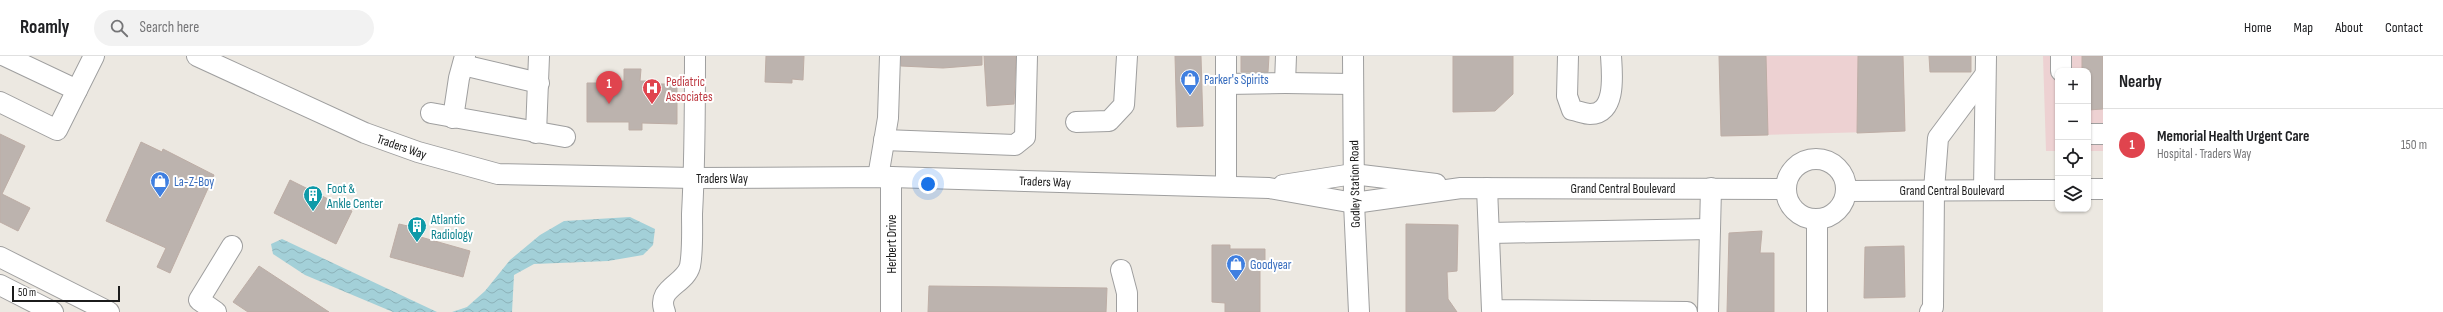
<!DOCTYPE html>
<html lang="en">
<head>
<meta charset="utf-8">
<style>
  body { margin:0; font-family:"Sofia Sans Condensed",sans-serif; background:#f2f2f2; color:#202124 }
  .controls { position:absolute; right:12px; top:12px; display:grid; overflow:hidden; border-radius:8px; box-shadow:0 1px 3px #0004 }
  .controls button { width:36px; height:36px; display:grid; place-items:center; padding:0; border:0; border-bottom:1px solid #e0e0e0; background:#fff; color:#202124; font:20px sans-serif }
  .scale { position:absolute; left:12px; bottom:10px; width:108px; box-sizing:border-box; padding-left:4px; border:2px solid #1b1b1b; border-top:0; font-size:11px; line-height:14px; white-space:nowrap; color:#1b1b1b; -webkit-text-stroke:3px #fff; paint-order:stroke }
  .you { position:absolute; left:928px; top:128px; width:14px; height:14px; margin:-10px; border:3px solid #fff; border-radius:50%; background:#1a73e8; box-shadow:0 0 0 6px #1a73e833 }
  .badge { display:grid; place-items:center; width:26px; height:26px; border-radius:50%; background:#db2777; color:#fff; font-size:13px; font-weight:700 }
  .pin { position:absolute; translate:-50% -33px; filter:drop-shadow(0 1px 2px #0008) }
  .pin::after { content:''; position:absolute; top:21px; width:14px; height:12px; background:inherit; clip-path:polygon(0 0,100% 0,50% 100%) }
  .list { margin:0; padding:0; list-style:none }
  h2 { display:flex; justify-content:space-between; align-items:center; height:52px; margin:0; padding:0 16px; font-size:17px }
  h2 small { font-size:13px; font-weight:400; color:#757577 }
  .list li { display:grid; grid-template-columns:26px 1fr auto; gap:12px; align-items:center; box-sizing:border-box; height:72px; padding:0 16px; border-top:1px solid #e0e0e0 }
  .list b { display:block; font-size:15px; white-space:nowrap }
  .list p { margin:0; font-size:13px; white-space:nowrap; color:#757577 }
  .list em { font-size:13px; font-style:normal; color:#757577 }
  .icon { flex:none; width:22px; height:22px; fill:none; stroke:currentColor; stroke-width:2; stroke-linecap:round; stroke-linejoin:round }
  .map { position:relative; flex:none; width:2103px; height:256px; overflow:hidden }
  header { display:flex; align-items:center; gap:24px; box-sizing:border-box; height:56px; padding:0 20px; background:#fff; border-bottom:1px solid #e0e0e0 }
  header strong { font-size:19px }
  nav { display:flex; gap:22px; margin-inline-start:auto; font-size:14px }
  .search { width:280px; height:36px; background:#f2f2f2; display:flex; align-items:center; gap:10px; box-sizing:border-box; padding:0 14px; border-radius:22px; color:#757577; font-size:15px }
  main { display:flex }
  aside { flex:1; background:#fff }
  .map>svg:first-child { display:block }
  .commercial { fill:#edd1d2 }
  .water { fill:url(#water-waves) }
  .building { fill:#bcb3ae; stroke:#bdada5 }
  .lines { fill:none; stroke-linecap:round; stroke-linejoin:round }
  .minor-casing { stroke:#9f9f9f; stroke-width:22 }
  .minor { stroke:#fff; stroke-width:20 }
  .labels { text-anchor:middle; stroke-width:4; stroke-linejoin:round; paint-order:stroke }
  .shop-label { font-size:13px; fill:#366cbe; stroke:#fff; text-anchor:start }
  .health-label { font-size:13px; fill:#be3a42; stroke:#fff; text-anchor:start }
  .street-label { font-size:13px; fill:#1b1b1b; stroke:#fff }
  .culture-label { font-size:13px; fill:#0d838f; stroke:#fff; text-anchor:start }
</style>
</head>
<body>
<header>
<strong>Roamly</strong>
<div class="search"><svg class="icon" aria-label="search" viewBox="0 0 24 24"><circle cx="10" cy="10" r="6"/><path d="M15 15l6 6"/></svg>Search here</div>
<nav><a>Home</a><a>Map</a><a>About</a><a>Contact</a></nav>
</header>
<main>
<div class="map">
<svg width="2103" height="256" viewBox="0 0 2103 256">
  <defs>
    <pattern id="water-waves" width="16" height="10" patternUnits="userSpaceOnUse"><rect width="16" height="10" fill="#a3d0d8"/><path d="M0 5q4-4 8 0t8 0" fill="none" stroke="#8cb2b9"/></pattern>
  </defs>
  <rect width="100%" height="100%" fill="#ece8e1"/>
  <g class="commercial">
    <path d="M1719,0H1903L1905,75L1721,80Z"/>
    <path d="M2043,0H2103V95H2088V15H2058V95H2046Z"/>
  </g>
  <g class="water">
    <path d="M630,161L655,173L653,189L643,199L608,205L534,208L514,219L512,256H452L467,251L485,235L510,204L540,179L564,165Z"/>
    <path d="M282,183L437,256H393L305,219L273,198L271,188Z"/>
  </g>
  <g class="building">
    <path d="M766,0H804L803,24L792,23V27L765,26Z"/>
    <path d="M901,0H982V9L943,12L901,10Z"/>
    <path d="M984,0H1016L1014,48L987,50Z"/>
    <path d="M1175,0H1201L1203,70L1177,71Z"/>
    <path d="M1241,0H1269L1268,16H1241Z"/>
    <path d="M1453,0H1513V38L1495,55L1453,56Z"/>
    <path d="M1719,0H1766L1768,79L1721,80Z"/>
    <path d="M1858,0H1903L1905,75L1857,77Z"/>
    <path d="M1929,0H1971V16H1930Z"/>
    <path d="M2082,0H2103V53L2088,54V15H2082Z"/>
    <path d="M624,13H641L640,25H650V28H677V68L642,67V74H629V66H587V27H614V25H624Z"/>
    <path d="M0,78L25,90L2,138L30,152L18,175L0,166Z"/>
    <path d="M141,86L162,96L163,93L214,119L170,217L157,211L166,192L106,165Z"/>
    <path d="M290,124L352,155L336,188L274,157Z"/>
    <path d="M399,168L412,171L410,178L470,195L463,221L390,201Z"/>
    <path d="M1406,168L1458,169L1457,215L1447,216L1448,243L1457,256H1406Z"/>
    <path d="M1762,175L1760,197H1774V256H1727L1729,177Z"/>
    <path d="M1212,189H1230V193H1265V213H1260V256H1225V247L1212,246Z"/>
    <path d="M1904,190L1905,241L1864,242L1865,191Z"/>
    <path d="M259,210L329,256H248L233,246Z"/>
    <path d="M929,230L1107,232L1106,256H928Z"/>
  </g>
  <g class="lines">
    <g class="minor-casing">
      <g id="minor">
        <path d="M5,0L77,34"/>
        <path d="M197,0L365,77L418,96L498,118L694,122L891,121L1269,132L1354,147L1461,132L1786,133"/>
        <path d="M1353,0L1354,147L1359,256"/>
        <path d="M1568,0L1567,40L1572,54C1578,55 1585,58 1590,58C1617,58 1612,17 1611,0"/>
        <path d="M2061,0V15"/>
        <path d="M463,9L539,27"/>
        <path d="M1285,27L1352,28"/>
        <path d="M1226,28L1285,27L1286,0"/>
        <path d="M0,46L57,74L94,0"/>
        <path d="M431,57L565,81"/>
        <path d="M453,62L459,22L465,0"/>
        <path d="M1076,66L1109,65L1124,49L1127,0"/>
        <path d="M536,77L539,0"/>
        <path d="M2088,78H2103"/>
        <path d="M884,84L1015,89L1025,81L1027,0"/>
        <circle cx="1816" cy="133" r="30"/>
        <path d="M878,121L888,62L890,0"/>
        <path d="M891,121V256"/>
        <path d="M1283,129L1353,118L1436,128"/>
        <path d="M1226,130V0"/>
        <path d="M1487,132L1492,254L1687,256"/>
        <path d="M2088,133H2103"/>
        <path d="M1984,134L1986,0"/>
        <path d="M1846,135L2058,134"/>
        <path d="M1817,164V256"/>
        <path d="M1490,177L1710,173"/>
        <path d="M0,201L109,256"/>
        <path d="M1121,214L1127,237V256"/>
        <path d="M0,229L53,256"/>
        <path d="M216,256L199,244L232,190"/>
        <path d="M665,256C655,232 685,229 690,210C693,194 692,174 692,158C695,105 695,53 695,0"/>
        <path d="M1708,256L1711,132"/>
        <path d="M1930,256L1933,251L1934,134L1938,82L1985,19"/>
      </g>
    </g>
    <use href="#minor" class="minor"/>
  </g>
  <defs>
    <g id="shop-pin" transform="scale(1)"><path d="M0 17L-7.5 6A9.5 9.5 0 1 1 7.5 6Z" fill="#3f7fe0" stroke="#fff"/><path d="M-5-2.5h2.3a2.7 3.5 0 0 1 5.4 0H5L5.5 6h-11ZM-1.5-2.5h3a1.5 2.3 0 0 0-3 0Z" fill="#fff"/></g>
    <g id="hospital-pin" transform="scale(1)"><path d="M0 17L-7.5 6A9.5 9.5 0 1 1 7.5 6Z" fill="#e0444e" stroke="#fff"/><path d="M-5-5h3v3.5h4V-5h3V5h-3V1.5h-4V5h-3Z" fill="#fff"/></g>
    <g id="building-pin" transform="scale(1)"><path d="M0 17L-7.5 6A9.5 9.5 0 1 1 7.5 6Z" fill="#0f9aa8" stroke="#fff"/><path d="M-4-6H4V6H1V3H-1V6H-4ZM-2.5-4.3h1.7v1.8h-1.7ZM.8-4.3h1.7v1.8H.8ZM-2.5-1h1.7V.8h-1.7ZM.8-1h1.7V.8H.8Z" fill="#fff"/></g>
  </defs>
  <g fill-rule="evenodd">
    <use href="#shop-pin" x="1190" y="23"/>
    <use href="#hospital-pin" x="652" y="32"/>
    <use href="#shop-pin" x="160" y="125"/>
    <use href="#building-pin" x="313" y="139"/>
    <use href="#building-pin" x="417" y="170"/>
    <use href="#shop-pin" x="1236" y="208"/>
  </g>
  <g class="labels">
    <g class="shop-label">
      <text x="1204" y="28">Parker's Spirits</text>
      <text x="174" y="130">La-Z-Boy</text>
      <text x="1250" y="213">Goodyear</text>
    </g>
    <g class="health-label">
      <text x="666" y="30">Pediatric<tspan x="666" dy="15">Associates</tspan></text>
    </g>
    <g class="street-label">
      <text transform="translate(402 90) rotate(19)" y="5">Traders Way</text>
      <text x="722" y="127">Traders Way</text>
      <text transform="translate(1045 125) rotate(2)" y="5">Traders Way</text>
      <text transform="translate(1354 128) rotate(-91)" y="5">Godley Station Road</text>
      <text x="1623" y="137">Grand Central Boulevard</text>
      <text x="1952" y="139">Grand Central Boulevard</text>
      <text transform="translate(891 188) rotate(-90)" y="5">Herbert Drive</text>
    </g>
    <g class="culture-label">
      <text x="327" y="137">Foot &amp;<tspan x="327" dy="15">Ankle Center</tspan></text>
      <text x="431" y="168">Atlantic<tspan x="431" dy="15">Radiology</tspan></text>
    </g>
  </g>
</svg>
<div class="controls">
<button>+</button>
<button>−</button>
<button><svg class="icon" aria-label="locate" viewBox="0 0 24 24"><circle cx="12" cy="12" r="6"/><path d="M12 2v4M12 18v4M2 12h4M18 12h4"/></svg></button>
<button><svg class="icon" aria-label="layers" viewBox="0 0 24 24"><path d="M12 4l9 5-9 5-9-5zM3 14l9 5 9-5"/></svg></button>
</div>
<div class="scale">50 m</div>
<div class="you"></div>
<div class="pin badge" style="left:609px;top:48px;background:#e0444e">1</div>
</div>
<aside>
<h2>Nearby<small></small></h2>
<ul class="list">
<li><span class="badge" style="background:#e0444e">1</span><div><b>Memorial Health Urgent Care</b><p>Hospital · Traders Way</p></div><em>150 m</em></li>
</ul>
</aside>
</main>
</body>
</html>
